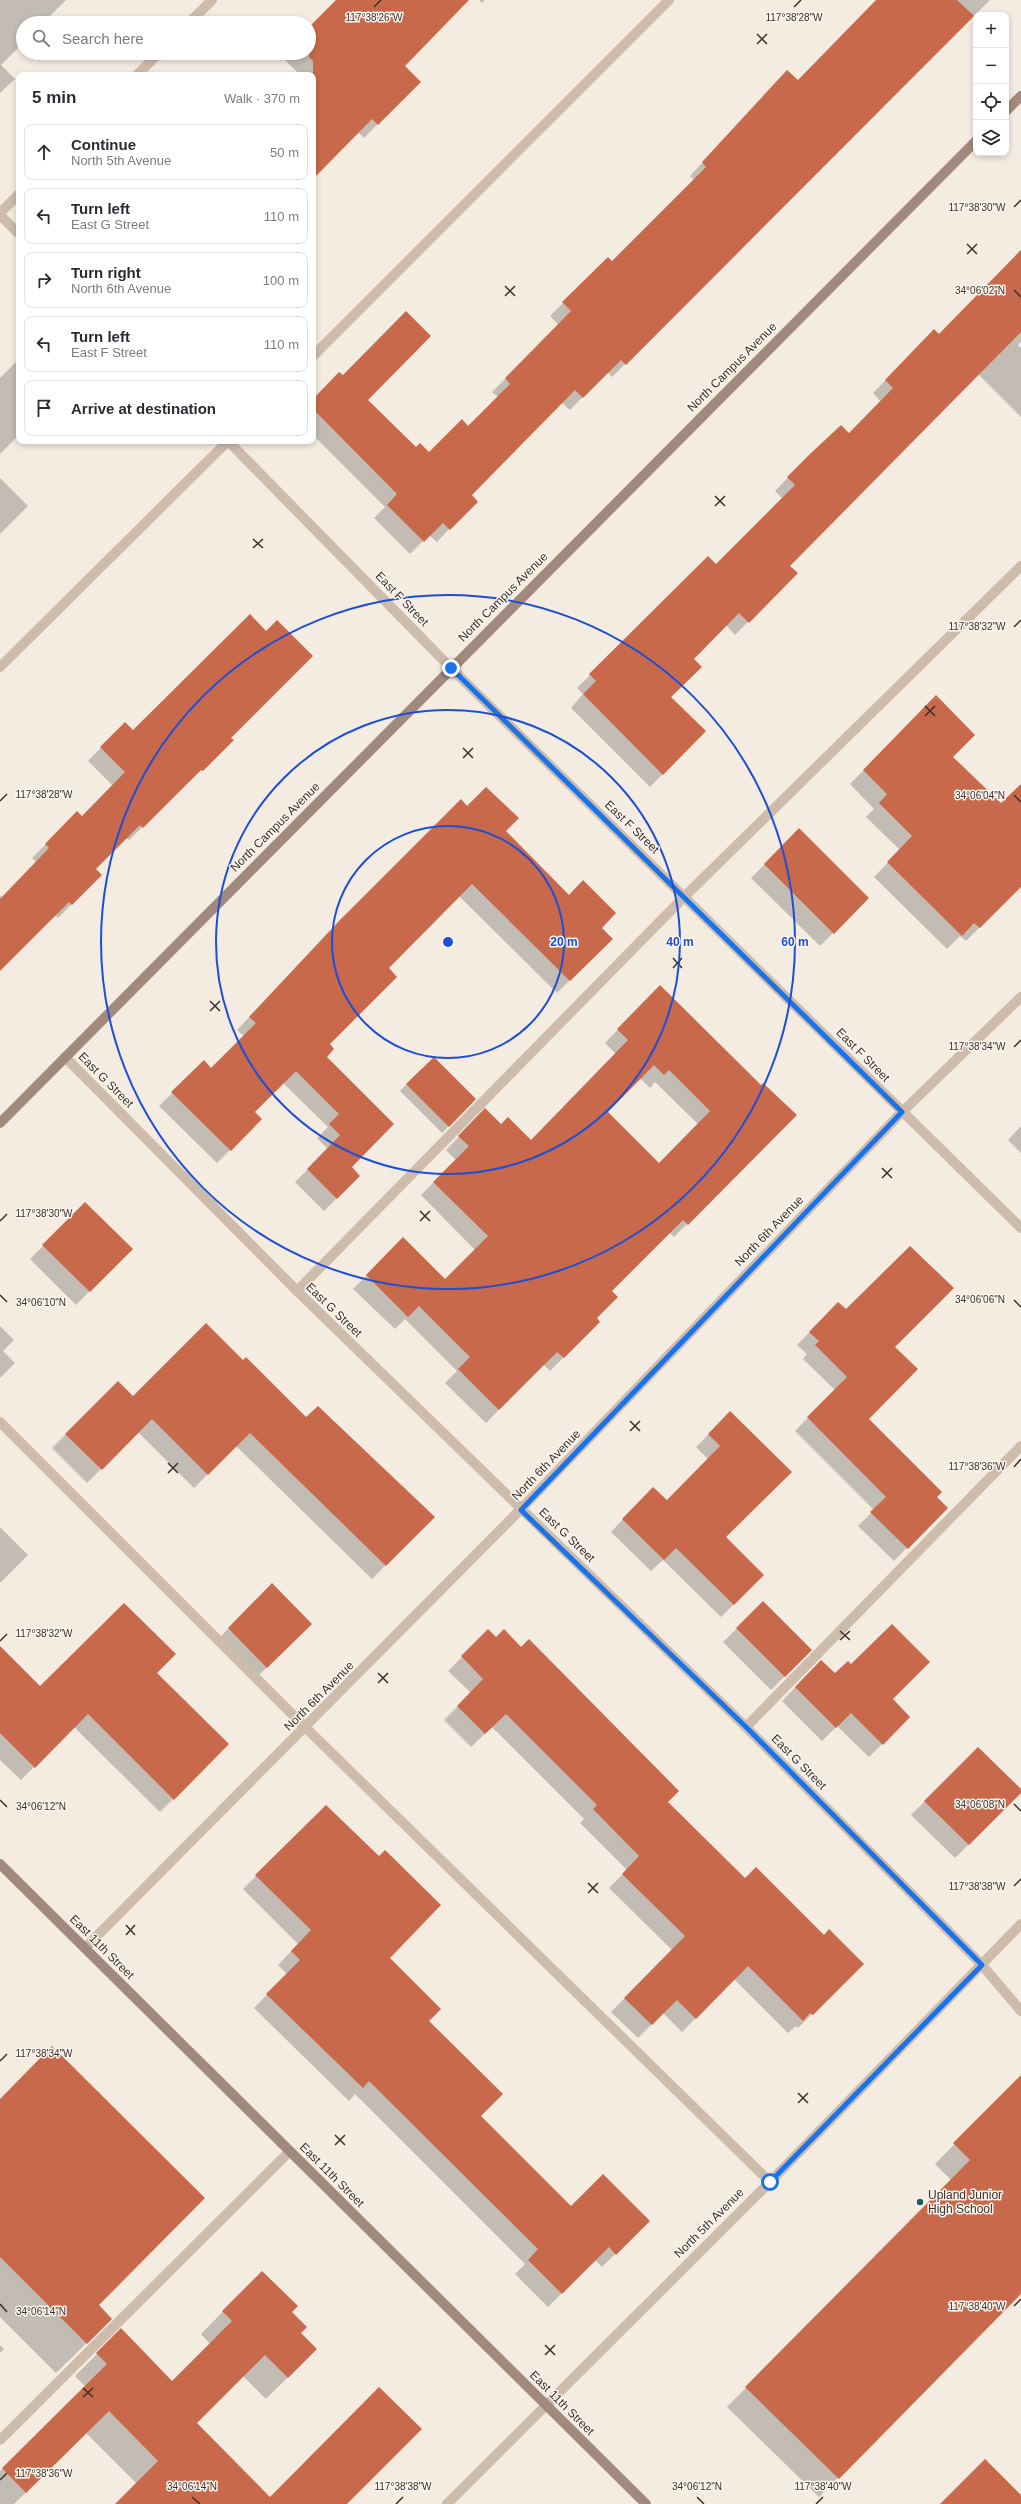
<!DOCTYPE html>
<html lang="en">
<head>
<meta charset="utf-8">
<style>
  body { margin:0; font-family:Helvetica,sans-serif; background:#f7f7f7; color:#2b2b33 }
  .controls { position:absolute; right:12px; top:12px; display:grid; overflow:hidden; border-radius:8px; box-shadow:0 2px 6px #0003 }
  .controls button { width:36px; height:36px; display:grid; place-items:center; padding:0; border:0; border-bottom:1px solid #e1e1e2; background:#fff; color:#2b2b33; font:20px sans-serif }
  .stop { position:absolute; width:12px; height:12px; margin:-9px; border:3px solid #1a73e8; border-radius:50%; background:#fff }
  .stop.end { background:#1a73e8; border-color:#fff; box-shadow:0 1px 4px #0008 }
  .list { margin:0; padding:0; list-style:none }
  h2 { display:flex; justify-content:space-between; align-items:center; height:52px; margin:0; padding:0 16px; font-size:17px }
  h2 small { font-size:13px; font-weight:400; color:#7c7c81 }
  .list li { display:grid; grid-template-columns:26px 1fr auto; gap:12px; align-items:center; box-sizing:border-box; height:56px; margin:0 8px 8px; padding:0 8px; border:1px solid #e1e1e2; border-radius:8px }
  .list b { display:block; font-size:15px; white-space:nowrap }
  .list p { margin:0; font-size:13px; white-space:nowrap; color:#7c7c81 }
  .list em { font-size:13px; font-style:normal; color:#7c7c81 }
  .icon { flex:none; width:22px; height:22px; fill:none; stroke:currentColor; stroke-width:2; stroke-linecap:round; stroke-linejoin:round }
  .map { position:relative; flex:none; width:1021px; height:2504px; overflow:hidden }
  .search { position:absolute; background:#fff; box-shadow:0 2px 6px #0003; left:16px; top:16px; width:300px; height:44px; display:flex; align-items:center; gap:10px; box-sizing:border-box; padding:0 14px; border-radius:22px; color:#7c7c81; font-size:15px }
  .panel { position:absolute; background:#fff; box-shadow:0 2px 6px #0003; left:16px; top:72px; width:300px; height:372px; border-radius:8px }
  .map>svg:first-child { display:block }
  .shadow { fill:#0003; fill-rule:evenodd }
  .building { fill:#c8694b; fill-rule:evenodd }
  .lines { fill:none; stroke-linecap:round; stroke-linejoin:round }
  .lane { stroke:#cdbbac; stroke-width:10 }
  .street { stroke:#cdbbac; stroke-width:10 }
  .secondary { stroke:#a18a7d; stroke-width:10 }
  .route { stroke:#1a73e8; stroke-width:5 }
  .ticks { fill:none; stroke:#3b302b; stroke-width:1.5 }
  .ring { fill:none; stroke:#1d4ed8; stroke-width:2 }
  .poi-dot { fill:#1f5a5e; stroke:#fbf5ee; stroke-width:1.5 }
  .labels { text-anchor:middle; stroke-width:3; stroke-linejoin:round; paint-order:stroke }
  .street-label { font-size:12px; fill:#3b302b; stroke:#fbf5ee }
  .poi-label { font-size:12px; fill:#3b302b; stroke:#fbf5ee; text-anchor:start }
  .ticks-label { font-size:10px; text-anchor:middle; fill:#3b302b; stroke:#fbf5ee; stroke-width:3; stroke-linejoin:round; paint-order:stroke }
  .centre { fill:#1d4ed8; stroke:#fbf5ee; stroke-width:2 }
  .ring-label { font-size:12px; text-anchor:middle; font-weight:bold; fill:#1d4ed8; stroke:#fbf5ee; stroke-width:3; stroke-linejoin:round; paint-order:stroke }
</style>
</head>
<body>
<div class="map">
<svg width="1021" height="2504" viewBox="0 0 1021 2504">
  <rect width="100%" height="100%" fill="#f4ebe1"/>
  <g class="shadow">
    <path d="M0,0H66L43,23H23V43L1,65L15,79L0,93Z"/>
    <path d="M339,0H468L403,66L419,82L364,138L358,132L313,178V75H300L281,56L285,53H309V29Z"/>
    <path d="M479,0H485L482,3Z"/>
    <path d="M879,0H990L612,377L607,372L570,410L561,402L470,495L449,529L437,542L429,535L410,554L374,518L385,507L313,435V400H367L416,449L429,454L468,427L498,397L492,392L559,325L550,316L608,258L612,263L694,180L690,176L775,84L798,82Z"/>
    <path d="M1021,250V342L1018,345L1021,348V417L978,374L788,566L796,573L735,635L726,625L692,659L670,697L705,731L650,787L571,708L583,694L577,688L708,557L716,565L782,498L775,491L810,455L849,434L881,402L873,393L934,331L939,335Z"/>
    <path d="M18,360L19,435L0,454V378Z"/>
    <path d="M0,478L28,506L0,534Z"/>
    <path d="M936,697L952,757L1001,805L1021,806V877L1018,889L966,941L960,936L947,949L874,877L900,850L866,817L874,809L850,784Z"/>
    <path d="M125,723L133,731L230,738L232,740L129,840L126,838L95,869L101,875L58,918L55,915L0,970V895L2,898L36,862L32,858L77,813L82,817L113,786L88,761Z"/>
    <path d="M467,808L504,831L611,939L557,993L459,896L387,968L328,1044L326,1057L393,1124L350,1167L359,1176L324,1211L295,1182L328,1149L317,1138L328,1127L283,1083L254,1112L261,1119L217,1163L159,1106L204,1062L211,1069L244,1036L237,1030L327,934Z"/>
    <path d="M799,830L868,898L820,946L751,878Z"/>
    <path d="M660,986L761,1087L795,1115L674,1237L669,1232L611,1291L595,1318L599,1322L550,1371L543,1364L486,1423L445,1383L457,1371L405,1319L395,1329L353,1289L403,1239L445,1280L475,1250L421,1195L456,1160L446,1150L485,1110L501,1125L531,1141L616,1054L605,1043ZM640,1078L650,1088L655,1082L698,1124L659,1164L607,1112Z"/>
    <path d="M434,1058L475,1099L442,1133L400,1091Z"/>
    <path d="M1021,1126V1153L1008,1140Z"/>
    <path d="M85,1204L131,1249L76,1305L30,1259Z"/>
    <path d="M838,1303L894,1347L868,1419L946,1508L894,1561L858,1526L874,1510L795,1431L835,1390L803,1359L807,1354L797,1345Z"/>
    <path d="M0,1326L14,1340L3,1351L15,1363L0,1378Z"/>
    <path d="M243,1362L306,1419L433,1517L372,1579L236,1446L194,1488L138,1432L87,1483L52,1448L118,1382L133,1398Z"/>
    <path d="M730,1413L725,1537L763,1575L721,1617L663,1560L651,1571L611,1532L653,1488L667,1502L708,1459L696,1447Z"/>
    <path d="M0,1527L28,1555L0,1583Z"/>
    <path d="M272,1585L310,1624L253,1681L215,1642Z"/>
    <path d="M763,1603L811,1650L771,1690L723,1642Z"/>
    <path d="M488,1631L745,1880L862,1964L798,2028L796,2026L788,2033L734,1979L682,2032L663,2013L638,2038L611,2012L672,1950L609,1888L627,1870L580,1823L584,1819L492,1727L471,1747L444,1720L471,1693L448,1671Z"/>
    <path d="M0,1647L40,1687L156,1673L228,1744L160,1812L74,1727L21,1780L0,1760Z"/>
    <path d="M821,1661L835,1675L891,1699L909,1717L869,1757L837,1726L822,1741L782,1701Z"/>
    <path d="M978,1748L1021,1792L955,1858L911,1815Z"/>
    <path d="M326,1806L388,1958L428,2021L479,2116L571,2208L648,2221L602,2267L595,2260L548,2307L515,2274L525,2264L355,2094L349,2101L254,2008L287,1974L278,1965L298,1944L243,1889Z"/>
    <path d="M1021,2077V2293L819,2497L727,2407L951,2180L935,2164Z"/>
    <path d="M0,2100L97,2305L111,2319L56,2373L0,2317Z"/>
    <path d="M262,2272L290,2312L299,2333L316,2349L266,2399L243,2376L195,2423L270,2498L345,2504H117L137,2484L86,2433L14,2504H0V2471L86,2387L75,2376L121,2330L172,2382L210,2344L201,2334Z"/>
    <path d="M0,2345L4,2349L0,2353Z"/>
  </g>
  <g class="building">
    <path d="M336,0H469L405,66L421,82L378,125L372,119L313,179V61L309,57V27Z"/>
    <path d="M876,0H957L974,16L626,365L621,360L583,398L575,390L472,495L478,502L450,530L443,523L424,542L387,505L397,494L313,409V399L339,372L343,375L406,311L431,336L368,400L416,447L420,443L429,452L462,419L468,426L510,384L505,378L571,311L562,302L608,257L612,261L706,167L702,162L787,70L798,80Z"/>
    <path d="M1021,250V332L790,566L798,573L749,623L739,613L694,659L702,667L671,697L706,731L663,775L583,694L596,681L589,674L708,556L716,564L795,485L787,477L809,455L841,425L849,433L893,388L885,380L934,329L939,334Z"/>
    <path d="M250,614L266,631L277,620L313,656L231,738L234,740L203,771L201,770L143,828L140,825L96,869L102,875L72,905L69,902L0,971V899L49,848L45,844L77,811L82,816L125,772L100,747L125,722L133,730Z"/>
    <path d="M936,695L975,735L953,757L1001,803L1021,784V887L980,928L974,923L962,936L887,862L912,836L879,803L887,794L863,770Z"/>
    <path d="M486,787L519,818L506,831L569,895L583,880L616,913L602,928L613,939L570,981L472,884L389,968L397,977L330,1044L334,1049L327,1057L394,1124L352,1167L360,1176L337,1199L307,1169L340,1135L329,1124L339,1114L296,1071L255,1112L262,1119L231,1151L171,1092L204,1060L211,1068L256,1023L249,1017L340,920L461,799L467,806Z"/>
    <path d="M799,828L869,898L834,934L764,864Z"/>
    <path d="M660,985L761,1085L763,1083L797,1115L688,1225L683,1220L612,1291L618,1297L597,1318L600,1322L564,1358L557,1352L499,1410L458,1369L470,1357L419,1306L408,1317L366,1275L403,1237L445,1279L488,1236L433,1182L469,1146L458,1136L485,1108L501,1124L508,1117L531,1140L628,1040L617,1029ZM654,1065L664,1075L669,1070L710,1111L659,1163L608,1112Z"/>
    <path d="M434,1057L476,1099L449,1127L406,1084Z"/>
    <path d="M85,1202L133,1249L90,1292L42,1245Z"/>
    <path d="M910,1246L954,1288L895,1347L918,1369L869,1419L942,1492L937,1497L948,1508L908,1549L870,1512L886,1497L807,1417L847,1377L815,1345L819,1341L809,1332L838,1302L846,1309Z"/>
    <path d="M206,1323L243,1360L246,1357L306,1417L318,1406L435,1517L386,1566L250,1433L208,1475L152,1419L102,1470L65,1434L118,1381L133,1396Z"/>
    <path d="M730,1411L792,1472L726,1537L764,1575L734,1605L676,1548L664,1560L622,1519L653,1487L667,1500L720,1446L708,1434Z"/>
    <path d="M272,1583L312,1624L267,1668L228,1628Z"/>
    <path d="M763,1601L812,1650L785,1677L736,1628Z"/>
    <path d="M124,1603L176,1654L157,1673L229,1744L174,1800L88,1714L35,1768L0,1733V1646L40,1686Z"/>
    <path d="M892,1624L930,1662L893,1699L910,1717L883,1745L851,1713L836,1728L795,1687L821,1660L835,1673L848,1661L851,1664Z"/>
    <path d="M488,1629L496,1637L504,1629L521,1647L529,1639L679,1791L668,1802L745,1878L756,1867L824,1935L829,1929L864,1964L813,2015L810,2013L803,2021L748,1966L696,2019L677,2000L652,2025L624,1998L685,1936L622,1874L639,1856L593,1809L597,1805L506,1714L485,1734L457,1706L483,1679L461,1656Z"/>
    <path d="M978,1747L1021,1789V1793L969,1845L924,1801Z"/>
    <path d="M326,1805L379,1856L385,1850L441,1905L390,1958L441,2009L429,2021L503,2094L481,2116L571,2206L603,2174L650,2221L616,2255L609,2247L562,2294L528,2260L538,2249L369,2081L363,2088L266,1994L300,1960L291,1951L311,1930L255,1875Z"/>
    <path d="M52,2046L205,2198L99,2305L112,2319L87,2344L0,2257V2099Z"/>
    <path d="M1021,2075V2294L839,2479L745,2387L970,2160L953,2143Z"/>
    <path d="M262,2271L298,2306L292,2312L307,2327L301,2333L317,2349L288,2378L265,2355L197,2423L270,2497L379,2387L422,2429L347,2504H115L158,2461L109,2411L26,2493L2,2468L107,2364L96,2353L121,2328L172,2381L232,2321L222,2311Z"/>
    <path d="M985,2459L1021,2495V2504H940Z"/>
  </g>
  <g class="lines">
    <g class="lane">
      <path d="M313,356L669,0"/>
      <path d="M0,667L228,441"/>
      <path d="M297,1291L684,897L1021,566"/>
      <path d="M0,1422L306,1728L770,2182"/>
      <path d="M746,1727L1021,1446"/>
      <path d="M982,1965L1021,2011"/>
      <path d="M0,2440L290,2151"/>
    </g>
    <g class="street">
      <path d="M189,23L212,0"/>
      <path d="M137,75L159,53"/>
      <path d="M0,213L19,194"/>
      <path d="M0,215L19,234"/>
      <path d="M228,441L451,668L1021,1228"/>
      <path d="M65,1057L297,1291L746,1727L982,1965"/>
      <path d="M85,1948L521,1509L902,1112L1021,997"/>
      <path d="M447,2504L770,2182L1021,1924"/>
    </g>
    <g class="secondary">
      <path d="M1006,111L1021,96"/>
      <path d="M0,1123L976,141"/>
      <path d="M0,1864L646,2504"/>
    </g>
  </g>
  <g class="lines">
    <path class="route" d="M451,668L902,1112L521,1510L746,1727L982,1965L770,2182"/>
  </g>
  <path class="ticks" d="M374,7L381,0M794,7L801,0M757,34L767,44M757,44L767,34M1014,207L1021,200M967,244L977,254M967,254L977,244M505,286L515,296M1014,290L1021,297M505,296L515,286M715,496L725,506M715,506L725,496M253,539L263,548M253,548L263,539M1014,627L1021,620M925,706L935,716M925,716L935,706M463,748L473,758M463,758L473,748M1014,795L1021,802M0,801L7,794M673,958L682,968M673,968L682,958M210,1001L220,1011M210,1011L220,1001M1014,1047L1021,1040M882,1168L892,1178M882,1178L892,1168M420,1211L430,1221M0,1221L7,1214M420,1221L430,1211M0,1295L7,1302M1014,1300L1021,1307M630,1421L640,1431M630,1431L640,1421M168,1463L178,1473M1014,1467L1021,1459M168,1473L178,1463M840,1631L850,1640M840,1640L850,1631M0,1641L7,1634M378,1673L388,1683M378,1683L388,1673M0,1800L7,1807M1014,1804L1021,1811M588,1883L598,1893M1014,1886L1021,1879M588,1893L598,1883M126,1925L135,1935M126,1935L135,1925M0,2061L7,2054M798,2093L808,2103M798,2103L808,2093M335,2135L345,2145M335,2145L345,2135M0,2304L7,2312M1014,2306L1021,2299M545,2345L555,2355M545,2355L555,2345M83,2388L93,2397M83,2397L93,2388M0,2480L7,2473M192,2497L200,2504M697,2497L704,2504M396,2504L403,2497M816,2504L823,2497"/>
  <g class="ring">
    <circle cx="448" cy="942" r="116"/>
    <circle cx="448" cy="942" r="232"/>
    <circle cx="448" cy="942" r="347"/>
  </g>
  <circle class="poi-dot" cx="920" cy="2202" r="4"/>
  <g class="labels">
    <g class="street-label">
      <text transform="translate(732 367) rotate(-45)" y="4">North Campus Avenue</text>
      <text transform="translate(503 597) rotate(-45)" y="4">North Campus Avenue</text>
      <text transform="translate(402 599) rotate(46)" y="4">East F Street</text>
      <text transform="translate(275 827) rotate(-45)" y="4">North Campus Avenue</text>
      <text transform="translate(632 827) rotate(44)" y="4">East F Street</text>
      <text transform="translate(863 1055) rotate(45)" y="4">East F Street</text>
      <text transform="translate(106 1080) rotate(45)" y="4">East G Street</text>
      <text transform="translate(769 1231) rotate(-46)" y="4">North 6th Avenue</text>
      <text transform="translate(334 1310) rotate(44)" y="4">East G Street</text>
      <text transform="translate(546 1465) rotate(-46)" y="4">North 6th Avenue</text>
      <text transform="translate(567 1535) rotate(44)" y="4">East G Street</text>
      <text transform="translate(319 1696) rotate(-45)" y="4">North 6th Avenue</text>
      <text transform="translate(799 1762) rotate(45)" y="4">East G Street</text>
      <text transform="translate(102 1947) rotate(45)" y="4">East 11th Street</text>
      <text transform="translate(332 2175) rotate(45)" y="4">East 11th Street</text>
      <text transform="translate(709 2223) rotate(-45)" y="4">North 5th Avenue</text>
      <text transform="translate(562 2403) rotate(45)" y="4">East 11th Street</text>
    </g>
    <g class="poi-label">
      <text x="928" y="2199">Upland Junior<tspan x="928" dy="14">High School</tspan></text>
    </g>
  </g>
  <g class="ticks-label">
    <text x="374" y="21">117°38'26"W</text>
    <text x="794" y="21">117°38'28"W</text>
    <text x="977" y="211">117°38'30"W</text>
    <text x="980" y="294">34°06'02"N</text>
    <text x="977" y="630">117°38'32"W</text>
    <text x="44" y="798">117°38'28"W</text>
    <text x="980" y="799">34°06'04"N</text>
    <text x="977" y="1050">117°38'34"W</text>
    <text x="44" y="1217">117°38'30"W</text>
    <text x="980" y="1303">34°06'06"N</text>
    <text x="41" y="1306">34°06'10"N</text>
    <text x="977" y="1470">117°38'36"W</text>
    <text x="44" y="1637">117°38'32"W</text>
    <text x="980" y="1808">34°06'08"N</text>
    <text x="41" y="1810">34°06'12"N</text>
    <text x="977" y="1890">117°38'38"W</text>
    <text x="44" y="2057">117°38'34"W</text>
    <text x="977" y="2310">117°38'40"W</text>
    <text x="41" y="2315">34°06'14"N</text>
    <text x="44" y="2477">117°38'36"W</text>
    <text x="192" y="2490">34°06'14"N</text>
    <text x="403" y="2490">117°38'38"W</text>
    <text x="697" y="2490">34°06'12"N</text>
    <text x="823" y="2490">117°38'40"W</text>
  </g>
  <circle cx="448" cy="942" r="6" class="centre"/>
  <g class="ring-label">
    <text x="564" y="946">20 m</text>
    <text x="680" y="946">40 m</text>
    <text x="795" y="946">60 m</text>
  </g>
</svg>
<div class="controls">
<button>+</button>
<button>−</button>
<button><svg class="icon" aria-label="locate" viewBox="0 0 24 24"><circle cx="12" cy="12" r="6"/><path d="M12 2v4M12 18v4M2 12h4M18 12h4"/></svg></button>
<button><svg class="icon" aria-label="layers" viewBox="0 0 24 24"><path d="M12 4l9 5-9 5-9-5zM3 14l9 5 9-5"/></svg></button>
</div>
<div class="stop" style="left:770px;top:2182px"></div>
<div class="stop end" style="left:451px;top:668px"></div>
<div class="search"><svg class="icon" aria-label="search" viewBox="0 0 24 24"><circle cx="10" cy="10" r="6"/><path d="M15 15l6 6"/></svg>Search here</div>
<section class="panel">
<h2>5 min<small>Walk · 370 m</small></h2>
<ul class="list">
<li><svg class="icon" aria-label="ahead" viewBox="0 0 24 24"><path d="M12 20V5M6 11l6-6 6 6"/></svg><div><b>Continue</b><p>North 5th Avenue</p></div><em>50 m</em></li>
<li><svg class="icon" aria-label="left" viewBox="0 0 24 24"><path d="M17 20v-9H6M10 6l-5 5 5 5"/></svg><div><b>Turn left</b><p>East G Street</p></div><em>110 m</em></li>
<li><svg class="icon" aria-label="right" viewBox="0 0 24 24"><path d="M7 20v-9h11M14 6l5 5-5 5"/></svg><div><b>Turn right</b><p>North 6th Avenue</p></div><em>100 m</em></li>
<li><svg class="icon" aria-label="left" viewBox="0 0 24 24"><path d="M17 20v-9H6M10 6l-5 5 5 5"/></svg><div><b>Turn left</b><p>East F Street</p></div><em>110 m</em></li>
<li><svg class="icon" aria-label="arrive" viewBox="0 0 24 24"><path d="M6 21V4h12l-3 4 3 4H6"/></svg><div><b>Arrive at destination</b></div></li>
</ul>
</section>
</div>
</body>
</html>
